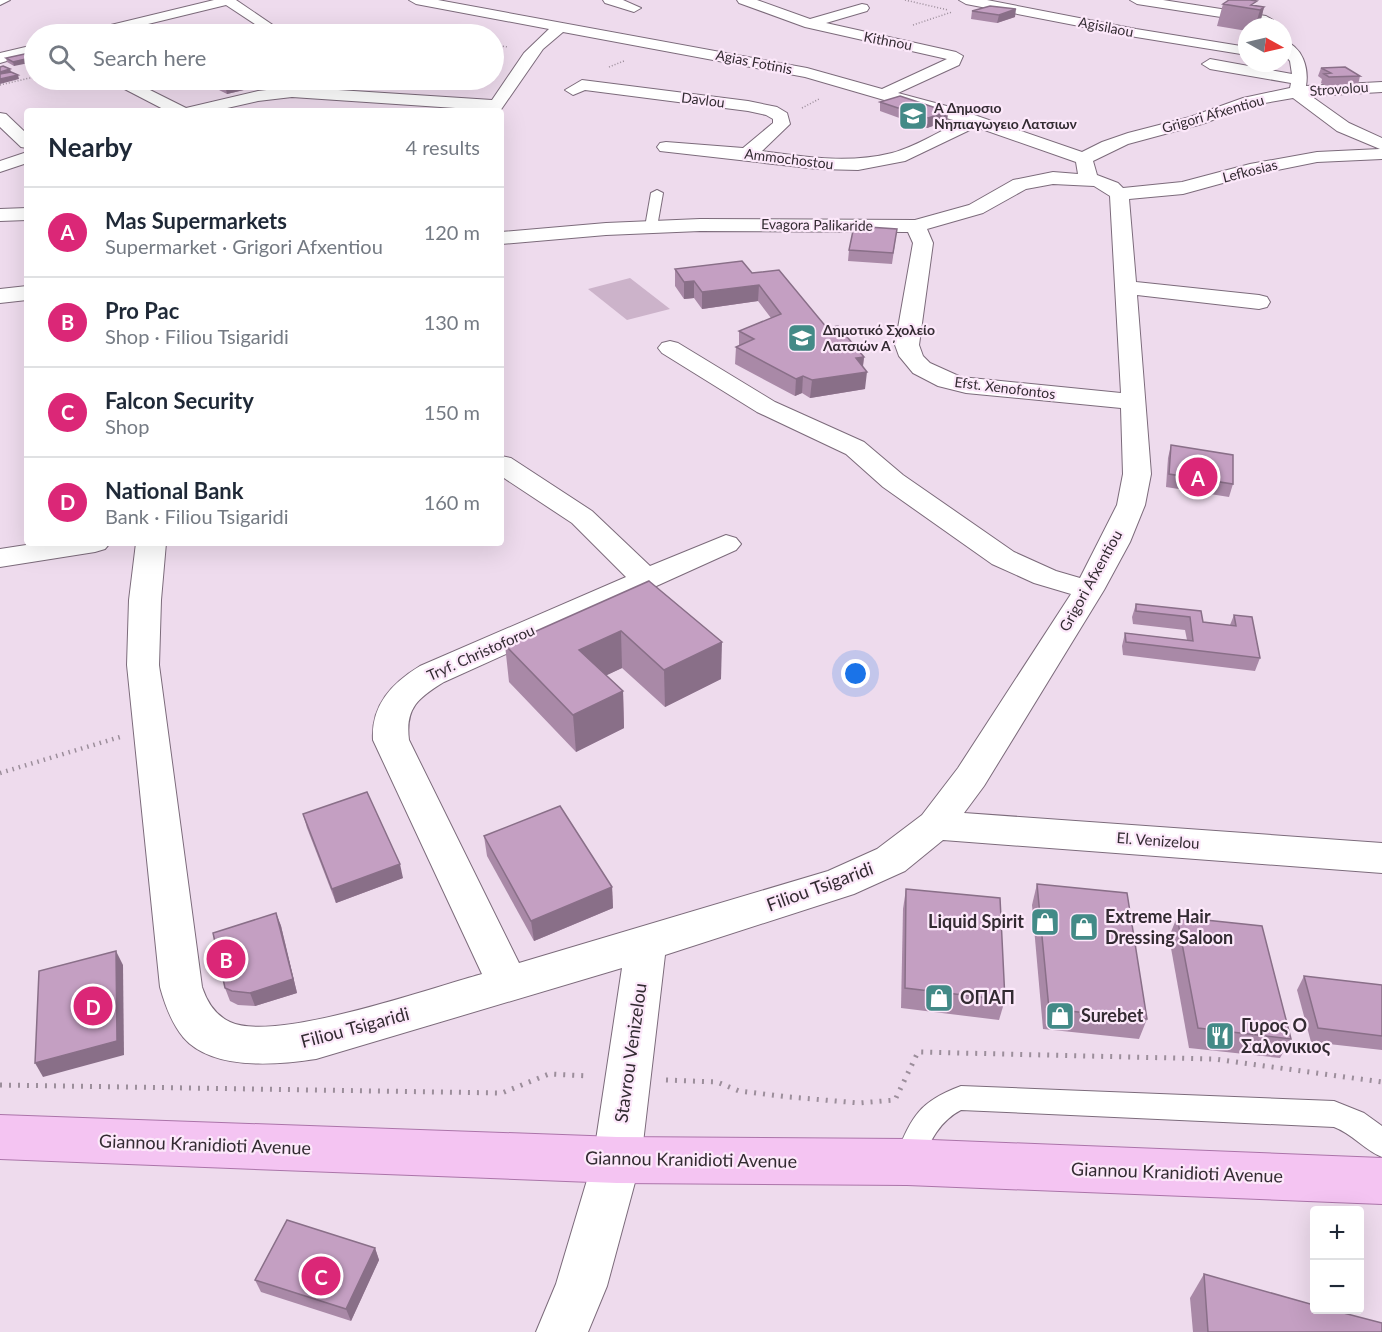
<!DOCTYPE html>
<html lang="en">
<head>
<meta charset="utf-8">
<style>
  body { margin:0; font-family:Lato,sans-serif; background:#f6f6f7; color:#1f2937 }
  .controls { position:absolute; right:18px; bottom:18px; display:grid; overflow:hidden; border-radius:6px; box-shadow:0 6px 24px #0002 }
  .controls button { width:54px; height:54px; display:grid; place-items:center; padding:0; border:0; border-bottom:2px solid #e0e1e3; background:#fff; color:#1f2937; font:30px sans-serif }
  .compass { position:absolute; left:1238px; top:18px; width:54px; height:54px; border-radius:50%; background:#fff; box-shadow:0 6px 24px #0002; rotate:98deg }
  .you { position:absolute; left:856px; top:674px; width:21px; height:21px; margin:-15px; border:4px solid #fff; border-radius:50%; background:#1a73e8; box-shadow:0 0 0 9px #1a73e833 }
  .badge { display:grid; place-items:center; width:39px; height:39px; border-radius:50%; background:#db2777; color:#fff; font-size:20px; font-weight:700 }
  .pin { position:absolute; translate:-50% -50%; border:3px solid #fff; box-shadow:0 2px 6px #0006 }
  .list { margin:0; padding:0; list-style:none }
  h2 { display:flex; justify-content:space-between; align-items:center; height:78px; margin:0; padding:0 24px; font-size:26px }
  h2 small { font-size:20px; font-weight:400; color:#747a83 }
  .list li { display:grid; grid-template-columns:39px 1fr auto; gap:18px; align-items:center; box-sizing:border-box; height:90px; padding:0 24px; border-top:2px solid #e0e1e3 }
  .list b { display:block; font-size:22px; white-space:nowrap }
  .list p { margin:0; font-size:20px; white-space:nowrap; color:#747a83 }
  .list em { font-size:20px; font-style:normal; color:#747a83 }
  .icon { flex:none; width:33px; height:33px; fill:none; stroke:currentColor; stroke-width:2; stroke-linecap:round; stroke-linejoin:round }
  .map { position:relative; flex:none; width:1382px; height:1332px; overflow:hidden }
  .search { position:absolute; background:#fff; box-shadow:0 6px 24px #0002; left:24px; top:24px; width:480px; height:66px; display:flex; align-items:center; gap:15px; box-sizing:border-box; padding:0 21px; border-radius:33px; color:#747a83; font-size:22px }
  .panel { position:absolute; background:#fff; box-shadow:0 6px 24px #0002; left:24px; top:108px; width:480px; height:438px; border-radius:6px }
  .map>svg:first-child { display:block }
  .green { fill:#ccb3ca }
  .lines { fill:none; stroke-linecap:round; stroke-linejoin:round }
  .lane-casing { stroke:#7c6b7b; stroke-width:2 }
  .street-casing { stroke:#7c6b7b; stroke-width:2 }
  .secondary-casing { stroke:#7c6b7b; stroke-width:2 }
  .primary-casing { stroke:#ab74a9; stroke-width:2 }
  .path-far2 { stroke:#9c8e9b; stroke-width:1.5; stroke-dasharray:1 2; stroke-linecap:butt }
  .path-far1 { stroke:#9c8e9b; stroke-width:4.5; stroke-dasharray:1.5 5; stroke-linecap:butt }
  .path { stroke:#9c8e9b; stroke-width:5; stroke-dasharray:2 7; stroke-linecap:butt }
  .lane { fill:#fff; fill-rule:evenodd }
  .street { fill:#fff; fill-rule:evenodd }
  .secondary { fill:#fff; fill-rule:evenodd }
  .primary { fill:#f4c4f2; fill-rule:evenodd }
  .wall { fill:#a989a7 }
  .shaded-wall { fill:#896f88 }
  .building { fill:#c49fc2; stroke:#896f88; stroke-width:1.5 }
  .labels { text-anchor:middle; stroke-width:4.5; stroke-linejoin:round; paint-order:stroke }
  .far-street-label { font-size:14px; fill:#332b32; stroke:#fce8fa }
  .far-poi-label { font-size:14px; font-weight:bold; fill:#332b32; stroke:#fce8fa; text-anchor:start }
  .street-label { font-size:15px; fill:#332b32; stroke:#fce8fa }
  .near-street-label { font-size:18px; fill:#332b32; stroke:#fce8fa }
  .near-poi-label { font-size:18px; font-weight:bold; fill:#332b32; stroke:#fce8fa; text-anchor:start }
</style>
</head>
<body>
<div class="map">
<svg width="1382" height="1332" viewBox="0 0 1382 1332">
  <rect width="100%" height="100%" fill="#eedbed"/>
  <path class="green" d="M630,278L670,309L627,320L588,289Z"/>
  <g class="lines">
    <g class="lane-casing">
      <g id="lane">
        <path d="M657,190L663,193L657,227L651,231L645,227L651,193Z"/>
        <path d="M961,1086L1334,1101L1364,1113L1382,1126V1157C1364,1150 1353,1134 1334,1127L961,1110C936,1123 928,1147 917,1171L907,1175L897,1171L893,1162C911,1120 915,1103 961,1086Z"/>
      </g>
    </g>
    <g class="street-casing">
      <g id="street">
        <path d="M0,0H10L0,5Z"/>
        <path d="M214,0H236L286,34H270L226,5L107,34H84L86,31Z"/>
        <path d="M409,0H438L807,68L882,89L947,59L805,27L739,3L737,0H757L810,19L862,4L867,5L869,8L867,11L826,23L956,52L963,56L959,65L898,93L954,108L1082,152L1102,142L1128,133L1190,117L1243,98L1290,88L1291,83L1210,69L1202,64L1210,59L1292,74L1290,61L1283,53V41C1303,46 1309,69 1306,86L1382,82V92L1311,96L1349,123L1382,138V159L1317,162L1252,175L1183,194L1129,199L1136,282L1259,295L1267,297L1270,302L1267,307L1259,309L1137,295L1151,474L1145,505L1130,542L1104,590L984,786L964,813L1382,843V873L943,840L905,871L854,894L665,955L641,1160L634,1176L617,1183L600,1176L593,1160L622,968L316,1059C277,1065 212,1071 183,1037C171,1022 165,1005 160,987L127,665L129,600L136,543H166L161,600L159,665L202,987C207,1002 215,1015 230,1022C275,1043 431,988 482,974L373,740C371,705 392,683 420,666L626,577L572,523L501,476V456L511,458L592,511L650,566L726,535L736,538L741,544L736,550L444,682C418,698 405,708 409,740L519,963L828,871L877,849L922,815L958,768L1071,594L1034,583L992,564L883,487L846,454L757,412L662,353L658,348L662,343L670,341L678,343L775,402L864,442L903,475L1014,552L1056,571L1080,578L1117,505L1123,474L1121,408L966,393L938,386L913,373L899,356L895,345L913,243L908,232L700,231L606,235L501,244V232L606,223L700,219L915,220L969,205L1013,180L1053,172L1078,174L1076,162L976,127L905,161L858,170L818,169L660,151L657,147L660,143L666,142L743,148L773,123V119L766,115L748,111L585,90L573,95L565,90L582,80L748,101L777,107L787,113L790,124L762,151C805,157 848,164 892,153C915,147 938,132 960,122L805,77L563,32L543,49L500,111L292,97L258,101L214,111H167L113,83L111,80H130L186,108L258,91L292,87L492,100L524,53L549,29L416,4ZM1293,98L1337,131L1380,149L1317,152L1250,164L1182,182L1123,188L1118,183L1097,175L1093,161L1128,144L1202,124L1253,105ZM1053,184L1094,186L1110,196L1121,393L961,377L930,363L923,356L919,345L933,243L927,229L983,213L1026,189Z"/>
        <path d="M603,0H623L641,8L634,12L605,3Z"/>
        <path d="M959,0H987L1136,29L1247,47V55L1136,37L966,4Z"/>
        <path d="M1130,0H1163L1266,16L1273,20L1266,24L1137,4Z"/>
        <path d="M34,45V53L0,63V53Z"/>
        <path d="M0,113L6,114L27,134V148L21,147L0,127Z"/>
        <path d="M27,152V163L0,172V161Z"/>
        <path d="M27,208V220L0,221V209Z"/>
        <path d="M27,286V300L0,303V289Z"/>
        <path d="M39,543H110L105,549L95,552L0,567V549Z"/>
      </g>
    </g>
    <g class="secondary-casing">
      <path id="secondary" d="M617,1137L634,1144L641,1160L607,1286L588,1332H536L556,1284L593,1160L600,1144Z"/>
    </g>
    <g class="primary-casing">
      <path id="primary" d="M0,1115L617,1137L907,1139L1382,1158V1204L907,1185L617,1183L0,1159Z"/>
    </g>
    <g class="path-far2">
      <path d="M905,0L948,10"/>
      <path d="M913,25L952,12"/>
      <path d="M494,45L508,47"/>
      <path d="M609,67L624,61"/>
      <path d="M0,85L34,77"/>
      <path d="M802,108L819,99"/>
    </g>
    <path class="path-far1" d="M0,773L120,737"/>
    <g class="path">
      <path d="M666,1080L717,1082L739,1091L789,1097L859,1103L895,1100L918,1052L1214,1059L1382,1082"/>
      <path d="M0,1085L502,1093L549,1074L590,1076"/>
    </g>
    <use href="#lane" class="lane"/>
    <use href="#street" class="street"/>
    <use href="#secondary" class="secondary"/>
    <use href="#primary" class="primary"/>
  </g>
  <g class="wall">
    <path d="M1223,4L1264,7L1259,27H1247V31L1217,26Z"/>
    <path d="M972,11L1015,17L997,23L971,19Z"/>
    <path d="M34,52L14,66L7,62L6,58Z"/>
    <path d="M1321,68L1360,76L1358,85L1326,86L1321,83L1322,79L1318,76Z"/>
    <path d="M212,83L247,84L248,89L227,94L213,87Z"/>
    <path d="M880,102L948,112L947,121L927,128L880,111Z"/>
    <path d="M897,229L892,264L848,261L849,250Z"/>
    <path d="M675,269L752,273L827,328L864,357L863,367L865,389L810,398L802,393L795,396L735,364L736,347L739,346V331L771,318L758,301L702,309L694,298L684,299L675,286Z"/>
    <path d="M1171,445L1233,484L1229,497L1166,487L1168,458Z"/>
    <path d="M649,581L721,679L665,707L622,668L606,675L623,691L624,728L576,752L509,682L505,645Z"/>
    <path d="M1136,604L1201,611L1203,622L1230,625L1234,615L1260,658L1255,671L1123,655L1122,646L1125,633L1187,640L1185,630L1133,624L1132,617Z"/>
    <path d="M303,814L403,878L336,903L307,828Z"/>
    <path d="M484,836L612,887L613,908L534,941L487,856Z"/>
    <path d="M1037,884L1147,1019L1139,1039L1043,1029L1032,905Z"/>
    <path d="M906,889L1005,1000L999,1020L901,1008L903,909Z"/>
    <path d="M276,913L281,926L297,993L255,1006L238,1005L230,1001L225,988Z"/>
    <path d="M1177,917L1291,1039L1280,1058L1189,1048L1169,937Z"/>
    <path d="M1304,976L1382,985V1050L1311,1042L1297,990Z"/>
    <path d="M375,1248L379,1260L351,1321L261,1292L255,1280Z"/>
    <path d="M1204,1274L1382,1332H1193L1190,1298Z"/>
  </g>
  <g class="shaded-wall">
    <path d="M1264,7L1259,27H1255L1260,10Z"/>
    <path d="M1016,9L1015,17L997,23L999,15Z"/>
    <path d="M34,57V62L14,66L13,62Z"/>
    <path d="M10,69L12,74L0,77V72Z"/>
    <path d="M18,75L19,79L0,84V79Z"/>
    <path d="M247,84L248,89L227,94L226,89Z"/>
    <path d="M948,112L947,121L927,128L928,118Z"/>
    <path d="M694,281V298L684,299V282Z"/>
    <path d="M759,285L758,301L702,309V292Z"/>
    <path d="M864,357L862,372H867L865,389L810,398L812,380L856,358Z"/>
    <path d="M803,376L802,393L795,396L796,379Z"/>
    <path d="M621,631L622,668L582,687L579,650Z"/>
    <path d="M722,642L721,679L665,707L664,670Z"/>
    <path d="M623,691L624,728L576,752L573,715Z"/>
    <path d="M400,864L403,878L336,903L332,889Z"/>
    <path d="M612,887L613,908L534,941L531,921Z"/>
    <path d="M276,913L281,926L297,993L255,1006L250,993Z"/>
    <path d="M116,951L123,965L124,1055L43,1077L35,1063Z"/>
    <path d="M375,1248L379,1260L351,1321L346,1309Z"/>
  </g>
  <g class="building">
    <path d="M1229,0H1250L1257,1L1251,5L1264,7L1260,10L1223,4Z"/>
    <path d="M990,6L1016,9L999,15L972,11Z"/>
    <path d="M119,28L135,33L130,34H107L101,32Z"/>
    <path d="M34,52V57L13,62L6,58Z"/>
    <path d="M3,66L10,69L0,72V67Z"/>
    <path d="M1345,67L1360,76L1329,77L1324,74L1331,73L1321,68Z"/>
    <path d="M11,72L18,75L0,79V74Z"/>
    <path d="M225,80H237L247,84L226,89L212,83Z"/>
    <path d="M900,96L948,112L928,118L880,102Z"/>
    <path d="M854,226L897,229L893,253L849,250Z"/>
    <path d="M742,261L752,273L779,270L827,328L838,326L864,357L856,358L867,372L812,380L803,376L796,379L736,347L754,339L739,331L781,314L759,285L702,292L694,281L684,282L675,269Z"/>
    <path d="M1171,445L1233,455V484L1169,474Z"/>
    <path d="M649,581L722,642L664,670L621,631L579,650L623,691L573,715L505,645Z"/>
    <path d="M1136,604L1201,611L1203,622L1236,626L1234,615L1252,617L1260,658L1126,642L1125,633L1193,641L1190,617L1136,611Z"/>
    <path d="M367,792L400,864L332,889L303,814Z"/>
    <path d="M560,806L612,887L531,921L484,836Z"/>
    <path d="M1037,884L1127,893L1147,1019L1049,1009Z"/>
    <path d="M906,889L1000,898L1005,1000L905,988Z"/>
    <path d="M276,913L293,979L250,993L232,991L225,988L213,933Z"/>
    <path d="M1177,917L1262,926L1291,1039L1198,1028Z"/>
    <path d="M116,951L117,1041L35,1063L39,971Z"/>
    <path d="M1304,976L1382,985V1036L1318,1028Z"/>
    <path d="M287,1220L375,1248L346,1309L255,1280Z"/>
    <path d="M1204,1274L1314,1305V1310H1332L1382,1323V1332H1208Z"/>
  </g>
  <defs>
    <g id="school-square" transform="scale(1.5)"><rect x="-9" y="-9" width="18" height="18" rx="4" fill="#438a87" stroke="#fce8fa"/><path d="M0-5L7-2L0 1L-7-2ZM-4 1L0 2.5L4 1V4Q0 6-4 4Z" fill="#fff"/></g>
    <g id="shop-square" transform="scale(1.5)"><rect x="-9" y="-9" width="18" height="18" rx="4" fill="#438a87" stroke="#fce8fa"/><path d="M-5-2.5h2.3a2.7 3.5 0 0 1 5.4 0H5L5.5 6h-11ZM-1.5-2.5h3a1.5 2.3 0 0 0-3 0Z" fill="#fff"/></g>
    <g id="restaurant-square" transform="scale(1.5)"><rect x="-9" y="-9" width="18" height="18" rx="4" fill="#438a87" stroke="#fce8fa"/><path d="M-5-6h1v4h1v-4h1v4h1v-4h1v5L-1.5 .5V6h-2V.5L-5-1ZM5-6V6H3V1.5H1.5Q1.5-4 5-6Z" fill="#fff"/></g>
  </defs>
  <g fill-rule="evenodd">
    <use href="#school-square" x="913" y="116"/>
    <use href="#school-square" x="802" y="338"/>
    <use href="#shop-square" x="1045" y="922"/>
    <use href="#shop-square" x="1084" y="927"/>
    <use href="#shop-square" x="939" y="998"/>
    <use href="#shop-square" x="1060" y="1016"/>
    <use href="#restaurant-square" x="1220" y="1036"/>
  </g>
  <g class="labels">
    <g class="far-street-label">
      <text transform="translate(1106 27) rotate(11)" y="5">Agisilaou</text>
      <text transform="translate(888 41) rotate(11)" y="5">Kithnou</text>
      <text transform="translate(754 62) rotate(11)" y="5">Agias Fotinis</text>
      <text transform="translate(1339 89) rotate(-4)" y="5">Strovolou</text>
      <text transform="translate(703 100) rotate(7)" y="5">Davlou</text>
      <text transform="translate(1213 114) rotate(-16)" y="5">Grigori Afxentiou</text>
      <text transform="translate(789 159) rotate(7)" y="5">Ammochostou</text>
      <text transform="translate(1250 171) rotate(-14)" y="5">Lefkosias</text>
      <text transform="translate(817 225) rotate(1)" y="5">Evagora Palikaride</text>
      <text transform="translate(1005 388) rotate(7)" y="5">Efst. Xenofontos</text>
    </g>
    <g class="far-poi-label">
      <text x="934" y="113">Α Δημοσιο<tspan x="934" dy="16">Νηπιαγωγειο Λατσιων</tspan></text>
      <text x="823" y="335">Δημοτικό Σχολείο<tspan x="823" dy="16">Λατσιών Α΄</tspan></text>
    </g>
    <g class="street-label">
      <text transform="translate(1091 581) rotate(-61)" y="5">Grigori Afxentiou</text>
      <text transform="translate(481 653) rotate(-24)" y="5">Tryf. Christoforou</text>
      <text transform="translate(1158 841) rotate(4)" y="5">El. Venizelou</text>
    </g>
    <g class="near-street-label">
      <text transform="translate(820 887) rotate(-20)" y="6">Filiou Tsigaridi</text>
      <text transform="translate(355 1028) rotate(-15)" y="6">Filiou Tsigaridi</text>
      <text transform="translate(631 1053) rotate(-82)" y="6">Stavrou Venizelou</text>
      <text transform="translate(205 1145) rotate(2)" y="6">Giannou Kranidioti Avenue</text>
      <text transform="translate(691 1160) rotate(1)" y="6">Giannou Kranidioti Avenue</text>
      <text transform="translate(1177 1173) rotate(2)" y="6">Giannou Kranidioti Avenue</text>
    </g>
    <g class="near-poi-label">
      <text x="1105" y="923">Extreme Hair<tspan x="1105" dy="21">Dressing Saloon</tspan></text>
      <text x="1024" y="928" text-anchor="end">Liquid Spirit</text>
      <text x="960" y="1004">ΟΠΑΠ</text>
      <text x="1081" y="1022">Surebet</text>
      <text x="1241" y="1032">Γυρος Ο<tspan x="1241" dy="21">Σαλονικιος</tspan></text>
    </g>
  </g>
</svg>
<div class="controls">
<button>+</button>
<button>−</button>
</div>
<svg class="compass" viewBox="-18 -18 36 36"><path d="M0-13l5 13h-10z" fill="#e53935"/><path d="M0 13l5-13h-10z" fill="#747a83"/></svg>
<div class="you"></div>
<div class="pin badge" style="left:1198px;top:477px">A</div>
<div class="pin badge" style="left:226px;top:959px">B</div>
<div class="pin badge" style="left:321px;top:1276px">C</div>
<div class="pin badge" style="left:93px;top:1006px">D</div>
<div class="search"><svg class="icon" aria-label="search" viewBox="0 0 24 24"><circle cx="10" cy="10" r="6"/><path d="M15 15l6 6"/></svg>Search here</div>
<section class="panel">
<h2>Nearby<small>4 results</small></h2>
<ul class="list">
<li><span class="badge">A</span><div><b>Mas Supermarkets</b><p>Supermarket · Grigori Afxentiou</p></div><em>120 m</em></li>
<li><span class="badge">B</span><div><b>Pro Pac</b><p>Shop · Filiou Tsigaridi</p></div><em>130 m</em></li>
<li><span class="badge">C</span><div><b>Falcon Security</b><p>Shop</p></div><em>150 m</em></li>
<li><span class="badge">D</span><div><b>National Bank</b><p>Bank · Filiou Tsigaridi</p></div><em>160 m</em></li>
</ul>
</section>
</div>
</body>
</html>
